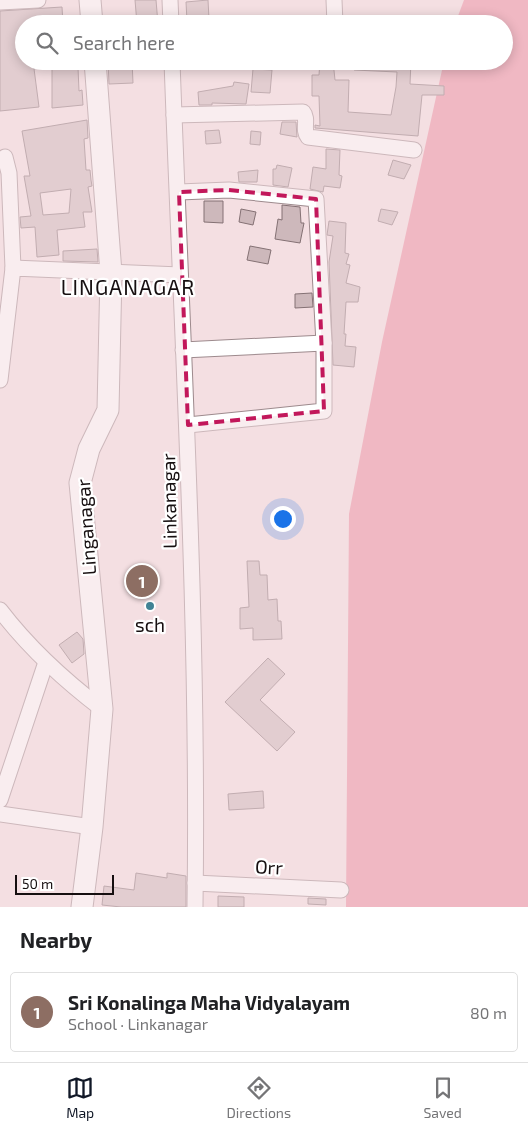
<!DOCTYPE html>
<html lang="en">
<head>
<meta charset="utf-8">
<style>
  body { margin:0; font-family:"Exo 2",sans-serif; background:#f2f2f2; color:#202124 }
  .scale { position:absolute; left:15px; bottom:12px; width:99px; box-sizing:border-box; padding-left:5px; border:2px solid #160f10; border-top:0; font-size:14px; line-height:18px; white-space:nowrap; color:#160f10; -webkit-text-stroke:4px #fff; paint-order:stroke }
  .you { position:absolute; left:282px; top:518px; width:18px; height:18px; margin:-12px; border:4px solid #fff; border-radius:50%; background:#1a73e8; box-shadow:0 0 0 8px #1a73e833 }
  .badge { display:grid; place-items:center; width:32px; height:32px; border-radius:50%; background:#111827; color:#fff; font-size:16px; font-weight:700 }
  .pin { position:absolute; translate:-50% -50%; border:2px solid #fff; box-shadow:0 1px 5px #0006 }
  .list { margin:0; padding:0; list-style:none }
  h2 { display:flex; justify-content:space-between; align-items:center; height:65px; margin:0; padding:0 20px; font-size:21px }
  h2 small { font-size:16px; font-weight:400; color:#757577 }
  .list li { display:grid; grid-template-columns:32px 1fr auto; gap:15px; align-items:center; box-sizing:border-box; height:80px; margin:0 10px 10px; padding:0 10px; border:1px solid #e0e0e0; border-radius:5px }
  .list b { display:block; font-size:19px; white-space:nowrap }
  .list p { margin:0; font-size:16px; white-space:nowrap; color:#757577 }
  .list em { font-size:16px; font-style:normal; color:#757577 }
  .icon { flex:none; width:28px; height:28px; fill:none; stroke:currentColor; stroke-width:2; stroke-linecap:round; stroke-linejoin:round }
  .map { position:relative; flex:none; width:528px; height:907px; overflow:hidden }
  .search { position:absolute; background:#fff; box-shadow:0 2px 12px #0003; left:15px; right:15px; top:15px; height:55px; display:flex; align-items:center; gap:12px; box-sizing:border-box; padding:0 18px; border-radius:28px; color:#757577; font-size:19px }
  .sheet { height:155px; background:#fff }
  nav { display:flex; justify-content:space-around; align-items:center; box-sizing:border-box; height:70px; border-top:1px solid #e0e0e0; background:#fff; font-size:14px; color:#757577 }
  nav a { display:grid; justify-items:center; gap:2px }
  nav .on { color:#111827 }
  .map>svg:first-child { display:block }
  .water { fill:#ea8b9e }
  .building { fill:#cdb8bb; stroke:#847174; fill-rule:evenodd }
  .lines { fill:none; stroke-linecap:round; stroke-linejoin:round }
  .street-casing { stroke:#9d8a8d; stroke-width:17 }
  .secondary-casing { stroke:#9d8a8d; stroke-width:23 }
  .street { stroke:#fff; stroke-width:15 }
  .secondary { stroke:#fff; stroke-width:21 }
  .marked { fill:none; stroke:#c2185b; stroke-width:4; stroke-dasharray:10 6; stroke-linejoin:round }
  .poi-dot { fill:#418395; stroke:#fff; stroke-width:2 }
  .labels { text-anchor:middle; stroke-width:4.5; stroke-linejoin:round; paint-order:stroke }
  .street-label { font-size:19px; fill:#160f10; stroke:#fff }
  .poi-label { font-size:19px; fill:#160f10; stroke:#fff }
  .quarter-label { font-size:21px; letter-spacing:1px; fill:#160f10; stroke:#fff }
</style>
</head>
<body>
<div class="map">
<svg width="528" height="907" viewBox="0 0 528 907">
  <rect width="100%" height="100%" fill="#f4dfe2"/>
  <path class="water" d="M464,0H528V907H346L349,514L382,342L444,61H504V24H455Z"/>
  <g class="building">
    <path d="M135,0H156L158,24H137Z"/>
    <path d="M208,0L209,19L187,21L186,2Z"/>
    <path d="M62,7L63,24H24V61H33L39,107L0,111V11Z"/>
    <path d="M52,61H74V68H78L79,91L82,90L83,105L52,108Z"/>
    <path d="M108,61H132L133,83L109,84Z"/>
    <path d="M320,61H333L335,80H349L348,112L391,115L396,87L397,72L354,70L355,61H411L410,84L444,86V95H422L418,136L315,128V125L320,126L319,96H312V75H319Z"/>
    <path d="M253,69L272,70L270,93L251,92Z"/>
    <path d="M234,82L249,84L246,104L212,103V105H199L198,92L233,86Z"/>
    <path d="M87,120L88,138L84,139L86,170H90L91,180L92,186L88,187L92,212H83L85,227L57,230L59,255L37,257L35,227L21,228L20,217L31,216L24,176H30L22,131ZM71,189L69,213L43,215L40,193Z"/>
    <path d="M282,122H296L297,137L280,134Z"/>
    <path d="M219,130L221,143L206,144L205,131Z"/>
    <path d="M251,131L261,132L260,145L250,144Z"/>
    <path d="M326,149L340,150L339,175L342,176L340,188L324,186L323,192L310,189L313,167L326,169Z"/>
    <path d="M393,160L411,165L404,179L388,175Z"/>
    <path d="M277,165L292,168L288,187L273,185V169H276Z"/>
    <path d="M258,170L257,182H239L238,172Z"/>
    <path d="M204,201H223V223L204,222Z"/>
    <path d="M282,205L300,207L301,223H304L300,243L275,239L278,219L282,220Z"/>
    <path d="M241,209L256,212L253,225L239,222Z"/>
    <path d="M381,209L398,212L392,225L378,221Z"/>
    <path d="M329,221L346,223L345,253L349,254L346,264L350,265L346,283L360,287L358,302H346L344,334H346L345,346L356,347L354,367L333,365L329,262L333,236L327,235Z"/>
    <path d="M250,246L271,250L268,264L247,260Z"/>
    <path d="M97,249L98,262L63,261V251Z"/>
    <path d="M312,293L313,307L295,308V294Z"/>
    <path d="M247,561H259L260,575H267L268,600L277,599L278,621H281L282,639L253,640V628L240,629V608L249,607Z"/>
    <path d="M77,632L83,639L84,654L72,663L59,645Z"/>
    <path d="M268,658L285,674L260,700L295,732L277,751L225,702Z"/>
    <path d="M263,791L264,808L229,810L228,794Z"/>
    <path d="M136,873L167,878V873L186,876V907H121L102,905L104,886L134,890Z"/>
    <path d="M218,896L244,897V907H218Z"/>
    <path d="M308,898L326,899V905L308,904Z"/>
  </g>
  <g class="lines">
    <g class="street-casing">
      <g id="street">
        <path d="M170,0L171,24"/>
        <path d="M334,0L335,24"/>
        <path d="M0,2L38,0"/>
        <path d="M172,61C182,343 199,625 195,907"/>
        <path d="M174,115L303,112C309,119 302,130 308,137L414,150"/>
        <path d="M5,157L9,173L13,268"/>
        <path d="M179,192L229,190L316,199L324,343V411L188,425"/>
        <path d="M183,350L324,343"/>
        <path d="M0,380L13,268L180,275"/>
        <path d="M0,610C29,648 64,680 102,709"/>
        <path d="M0,800L46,662"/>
        <path d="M0,814L92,827"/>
        <path d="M195,883L341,890"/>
      </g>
    </g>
    <g class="secondary-casing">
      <g id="secondary">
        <path d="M90,0L92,24"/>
        <path d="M82,907L92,827L102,709L80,483L89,449L108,410L111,273L95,61"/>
      </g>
    </g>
    <use href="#street" class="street"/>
    <use href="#secondary" class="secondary"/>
  </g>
  <path d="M0 0H528V907H0ZM229,190L316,199L324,411L188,425L179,192Z" fill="#f4dfe2" fill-opacity=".55" fill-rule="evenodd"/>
  <path class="marked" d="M229,190L316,199L324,411L188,425L179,192Z"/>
  <circle class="poi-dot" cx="150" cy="606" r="5"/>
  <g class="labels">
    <g class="street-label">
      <text transform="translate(169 501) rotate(-91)" y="7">Linkanagar</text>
      <text transform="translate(86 527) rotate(-94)" y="7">Linganagar</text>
      <text transform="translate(269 867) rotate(3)" y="7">Orr</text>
    </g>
    <g class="poi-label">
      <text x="150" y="632">sch</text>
    </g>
    <g class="quarter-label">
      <text x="128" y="295">LINGANAGAR</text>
    </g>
  </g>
</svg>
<div class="scale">50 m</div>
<div class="you"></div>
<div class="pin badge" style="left:142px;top:581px;background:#8d6e63">1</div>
<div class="search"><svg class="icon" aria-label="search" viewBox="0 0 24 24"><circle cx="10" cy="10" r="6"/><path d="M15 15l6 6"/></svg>Search here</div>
</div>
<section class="sheet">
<h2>Nearby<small></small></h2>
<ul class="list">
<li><span class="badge" style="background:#8d6e63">1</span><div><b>Sri Konalinga Maha Vidyalayam</b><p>School · Linkanagar</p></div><em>80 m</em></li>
</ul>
</section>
<nav>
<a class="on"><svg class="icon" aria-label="map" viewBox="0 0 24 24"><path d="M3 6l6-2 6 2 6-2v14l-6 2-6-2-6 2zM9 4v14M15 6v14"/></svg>Map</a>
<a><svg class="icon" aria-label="directions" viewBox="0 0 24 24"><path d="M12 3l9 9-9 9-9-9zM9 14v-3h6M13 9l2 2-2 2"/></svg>Directions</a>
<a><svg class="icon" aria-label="saved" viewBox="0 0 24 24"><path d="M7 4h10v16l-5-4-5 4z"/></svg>Saved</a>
</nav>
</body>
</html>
